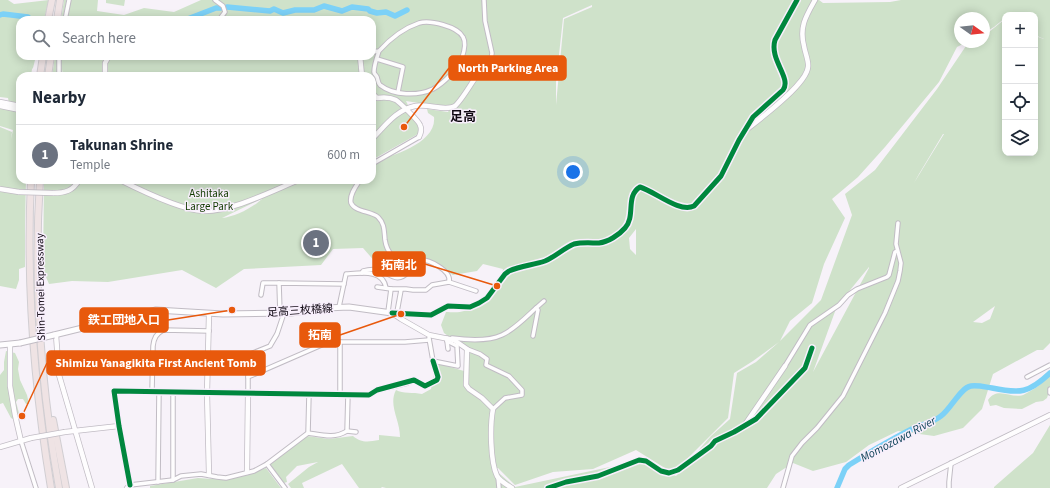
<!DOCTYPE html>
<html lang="en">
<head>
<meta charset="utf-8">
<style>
  body { margin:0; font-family:"Source Sans 3","Noto Sans JP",sans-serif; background:#f6f6f7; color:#1f2937 }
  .controls { position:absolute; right:12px; top:12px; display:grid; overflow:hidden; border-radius:8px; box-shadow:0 2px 10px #0003 }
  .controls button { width:36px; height:36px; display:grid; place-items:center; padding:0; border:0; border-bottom:1px solid #e0e1e3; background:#fff; color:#1f2937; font:20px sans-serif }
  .compass { position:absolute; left:954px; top:12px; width:36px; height:36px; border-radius:50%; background:#fff; box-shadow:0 2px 10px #0003; rotate:105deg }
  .you { position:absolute; left:573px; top:172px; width:14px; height:14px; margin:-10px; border:3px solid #fff; border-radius:50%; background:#1a73e8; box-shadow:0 0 0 6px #1a73e833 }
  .badge { display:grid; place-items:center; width:26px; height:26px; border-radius:50%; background:#db2777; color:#fff; font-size:13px; font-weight:700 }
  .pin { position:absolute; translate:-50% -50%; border:2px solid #fff; box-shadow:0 1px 4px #0006 }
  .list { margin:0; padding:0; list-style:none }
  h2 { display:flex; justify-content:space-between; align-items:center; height:52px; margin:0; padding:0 16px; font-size:17px }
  h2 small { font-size:13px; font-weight:400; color:#747a83 }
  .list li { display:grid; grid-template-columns:26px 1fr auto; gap:12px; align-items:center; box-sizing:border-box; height:60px; padding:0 16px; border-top:1px solid #e0e1e3 }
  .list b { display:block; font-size:15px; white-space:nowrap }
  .list p { margin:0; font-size:13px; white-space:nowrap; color:#747a83 }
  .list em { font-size:13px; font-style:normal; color:#747a83 }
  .icon { flex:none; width:22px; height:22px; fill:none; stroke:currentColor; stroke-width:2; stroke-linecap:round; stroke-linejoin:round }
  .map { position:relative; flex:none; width:1050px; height:488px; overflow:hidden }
  .search { position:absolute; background:#fff; box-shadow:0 2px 10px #0003; left:16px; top:16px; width:360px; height:44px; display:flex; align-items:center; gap:10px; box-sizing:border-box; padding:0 14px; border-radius:12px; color:#747a83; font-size:15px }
  .panel { position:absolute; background:#fff; box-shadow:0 2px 10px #0003; left:16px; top:72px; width:360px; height:112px; border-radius:12px }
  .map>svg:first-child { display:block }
  .green { fill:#cfe2ca; fill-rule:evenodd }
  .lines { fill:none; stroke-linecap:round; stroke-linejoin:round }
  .river { stroke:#7cd1f7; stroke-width:5.5 }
  .minor-casing { stroke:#c1bcc4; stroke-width:5.5 }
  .tertiary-casing { stroke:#c1bcc4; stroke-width:6 }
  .secondary-casing { stroke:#c1bcc4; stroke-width:7 }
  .motorway-casing { stroke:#d1ced2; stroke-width:8 }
  .minor { stroke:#fefdfe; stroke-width:3.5 }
  .tertiary { stroke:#fefdfe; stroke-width:4.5 }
  .secondary { stroke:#fefdfe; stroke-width:5 }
  .motorway { stroke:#efe3e4; stroke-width:6 }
  .tertiary-bridge-casing { stroke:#c1bcc4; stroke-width:6; stroke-linecap:butt }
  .secondary-bridge-casing { stroke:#c1bcc4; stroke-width:7; stroke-linecap:butt }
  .tertiary-bridge { stroke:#fefdfe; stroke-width:4.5 }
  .secondary-bridge { stroke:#fefdfe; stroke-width:5 }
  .cycleway-casing { stroke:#f8effc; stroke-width:8 }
  .cycleway { stroke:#00873e; stroke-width:5 }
  .labels { text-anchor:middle; stroke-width:3; stroke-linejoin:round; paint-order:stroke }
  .park-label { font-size:11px; fill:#123b01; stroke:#f8effc }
  .street-label { font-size:11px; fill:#110a14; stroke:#f8effc }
  .water-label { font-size:12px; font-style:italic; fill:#104459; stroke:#f8effc }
  .quarter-label { font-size:13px; font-weight:bold; fill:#110a14; stroke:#f8effc }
  .leader { fill:none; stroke:#e8590c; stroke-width:1.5 }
  .callout-dot { fill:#e8590c; stroke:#f8effc; stroke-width:1.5 }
  .callout { fill:#e8590c; stroke:#e8590c; stroke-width:1.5 }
  .callout-label { font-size:12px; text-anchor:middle; font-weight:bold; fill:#fff }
</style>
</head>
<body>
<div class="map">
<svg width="1050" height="488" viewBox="0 0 1050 488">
  <rect width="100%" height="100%" fill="#f7f2f9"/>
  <g class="green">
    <path d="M0,0H8L14,4L49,0L44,20H20V56H36L33,68L32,69L31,76H20V180H26L25,224V267L19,269V280L16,289L0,286V127L12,132L11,139L13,130L0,126V103H9L8,98L0,97Z"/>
    <path d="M64,0H66V11L67,0H98L97,11L124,15L144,8L174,12L201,0H819L823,3L890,2L901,0H1050V343L1043,350H1037L993,374L982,409L963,428L934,436L898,431L869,445L846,462L813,471L793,463L776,474L767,488H386L382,487L381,488H359L342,464L302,483L304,488H291L288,484L309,467L318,462L297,466L286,477L287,482L284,483L270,464L297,442L307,436L329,439L353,436C361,443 368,442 379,440V435L400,437C400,420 388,405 396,390C403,394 413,392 422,394L431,389L436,363L464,371L465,348L444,333L441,325L446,312C451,312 459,313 464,311C484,306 498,288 503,269L483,264L477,271L453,275L428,261L419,260L408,265L384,263L377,264L363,248L333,249L321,265L244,269L216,288L182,270L108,282L72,281L49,284L43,270L44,180H372V162C392,156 437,143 434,117L428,113L427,109L448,112L450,108L406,101L418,126V134L372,160V76H96L95,75V76H63L62,69L61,76H52L55,56H372V20H61ZM592,5V7L564,19L556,105V82L563,18ZM1005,15H1035V35L1044,39L1035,36V153H1005V19L984,36V42H976L974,46L968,43L937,89L875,170L845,194L852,215L821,300L780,341L790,321L812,303L824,264L845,218L832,199L858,177L885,147L939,82L957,47L967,42H960V18H984V33L994,27L1005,18ZM943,134H944L914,183L919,174ZM263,198C254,207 235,217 222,218ZM636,229V255L630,249L629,238ZM869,267V268L813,372L837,306ZM995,306L990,319L982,323L973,322ZM779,342L756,362L737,373L730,419L711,436L676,476L643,460L515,487L493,468H498L515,485L553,472L593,469L636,450L668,470L678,468L728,418L734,373L753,361Z"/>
    <path d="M106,0H125L124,6L106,3Z"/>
    <path d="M6,351L15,353L19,362L18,369L20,380L27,395L29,404H26L23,399H18L16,402L19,413V419L15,420L11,418L3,403L0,404V375L4,370V362Z"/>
    <path d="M1050,375V386L1048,390V395L1047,398L1043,401L1036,402L1022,409L1004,408L996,405L990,406L988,400C998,385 1013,401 1025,394C1035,389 1043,383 1050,375Z"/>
    <path d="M1050,425V488H994V487L1033,453Z"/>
    <path d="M266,468L281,488H150V486L198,478L227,480Z"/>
  </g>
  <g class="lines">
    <g class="river">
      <path d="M227,7L270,11L274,9L283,13L295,10H314L324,6L342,11L352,7L368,9L370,11L377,13L386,12L395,16L407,10"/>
      <path d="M0,15L3,14L28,17"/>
      <path d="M185,20L216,8H223"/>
      <path d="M837,488L845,469L849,465C870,452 893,438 916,427C924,424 934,422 941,416C951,409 960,388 971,386C978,385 985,387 992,388C1020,394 1029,393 1050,373"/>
    </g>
    <g class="minor-casing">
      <g id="minor">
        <path d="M215,0L223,6L225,12L219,20"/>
        <path d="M65,20L69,0"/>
        <path d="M372,52L379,51C389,40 404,28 419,23C430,20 457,26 463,37C466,42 464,52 462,58C457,70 444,83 433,89C418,96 394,96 380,85C378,83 378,80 377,77C376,75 374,74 374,72C374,65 377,57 379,51"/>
        <path d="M59,56V76"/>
        <path d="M377,59L403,67L398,92"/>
        <path d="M480,71L491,60L492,53L485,21L484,0"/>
        <path d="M372,164L419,137"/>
        <path d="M360,180C356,186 349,195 351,203C355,212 371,211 378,217C385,224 384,231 385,240C387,254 396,262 408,268V272C398,284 390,274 379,270C374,269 369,269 363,271L362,273"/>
        <path d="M403,265C409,265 413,261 418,260C428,258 452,271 449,282"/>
        <path d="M377,287L391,289H406L413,290H426L432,285L449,282L476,291"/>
        <path d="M261,295L263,283H279"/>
        <path d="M339,307L346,274C361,273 383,269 386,288"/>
        <path d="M536,308L544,301"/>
        <path d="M388,312L391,289"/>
        <path d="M397,312L401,290"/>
        <path d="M280,313L279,283L344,284"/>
        <path d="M429,338L433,361L458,366L457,346L447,341V338"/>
        <path d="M452,338C467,340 487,342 502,335C515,329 526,317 536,308L538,310L533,336"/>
        <path d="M447,341L448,349"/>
        <path d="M340,342H405L429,340"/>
        <path d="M467,349L480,354L487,359L486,365L509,376L522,390V395L505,398L493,409"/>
        <path d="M785,366L810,325L839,305L848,295L857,289L887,277L889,275L895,252L897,251"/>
        <path d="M248,377V355L270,346L277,334L284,313"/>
        <path d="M1027,377L1050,365"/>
        <path d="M407,383L414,380L425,386L437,380L438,377L433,361"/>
        <path d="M1050,389V393"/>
        <path d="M114,391L119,426L130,485L173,480L181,476L201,474L217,477L226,478L254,471L267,464L308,433L309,394"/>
        <path d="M152,391L153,346C154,338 156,334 163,330L209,331"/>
        <path d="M173,392V480"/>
        <path d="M248,393V377L324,344L340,342V394"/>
        <path d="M745,426L756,419L805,368L812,348"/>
        <path d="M347,431L356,432"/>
        <path d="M308,433C322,435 334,439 347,431L348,394"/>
        <path d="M21,441L36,488"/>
        <path d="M267,464L285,488"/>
        <path d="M498,477L499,488"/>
        <path d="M158,482L159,391"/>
        <path d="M783,488L792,456L802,443L817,428L843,396L885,313L898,281L900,271L901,263L896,244L898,223"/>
        <path d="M949,488V482L951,463"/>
      </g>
    </g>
    <g class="tertiary-casing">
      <g id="tertiary">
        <path d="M360,56L362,76"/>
        <path d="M105,76V63L109,56"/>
        <path d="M372,93L377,98C383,97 390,97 396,100C399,102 419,121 420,125C422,129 421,133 419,137"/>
        <path d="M0,102L20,106"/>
        <path d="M0,106L20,110"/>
        <path d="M746,130C760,119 807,84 808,67C809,61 805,53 804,46C799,27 806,16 815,0"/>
        <path d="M372,139C385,126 396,110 415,106C427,103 445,112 455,106C463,99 473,80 480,71"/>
        <path d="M120,180C140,190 181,210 203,211C231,212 272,191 299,180"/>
        <path d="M0,189L19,192"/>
        <path d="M53,193C65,193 73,191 79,180"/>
        <path d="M392,313L431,315L448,306L470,307L479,303L487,298L505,274L509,271C521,266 533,265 545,261C555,257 564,248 574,244C582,242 591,243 599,243C608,242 619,235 625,228C636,216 625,196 640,187C656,192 679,213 694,206L721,176L739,140L753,117L783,90C792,78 769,60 775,40L797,0"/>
        <path d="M392,313L401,319L429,335L454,340L467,349L466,385L469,389L482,398L493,409C490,425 490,461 497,476C500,481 507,485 512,488"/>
        <path d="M209,314L207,393L209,475"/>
        <path d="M56,335L59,375L92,488"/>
        <path d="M10,345V386L15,415L21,441"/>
        <path d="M114,391L369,395L377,390L407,383"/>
        <path d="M65,432L119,426"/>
        <path d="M0,447L31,438"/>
        <path d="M247,472L248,393"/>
        <path d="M127,488L130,485"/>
        <path d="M548,488L566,482L598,476L639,460L646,461L661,471L669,473L678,470L711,446L715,441L744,426L785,366"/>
        <path d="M901,488L1050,415"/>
      </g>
    </g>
    <g class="secondary-casing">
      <g id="secondary">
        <path d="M54,335L156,310L223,314L291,313L326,308L349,307L392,313"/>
        <path d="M0,345L20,343"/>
      </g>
    </g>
    <g class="motorway-casing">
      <g id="motorway">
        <path d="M48,20L52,0"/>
        <path d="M57,20L60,0"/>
        <path d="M40,76L43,56"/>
        <path d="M48,76L51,56"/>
        <path d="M31,180C26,283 34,386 51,488"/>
        <path d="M40,180C33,283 41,387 59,488"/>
        <path d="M53,420L66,488"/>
      </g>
    </g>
    <use href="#minor" class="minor"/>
    <use href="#tertiary" class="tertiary"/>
    <use href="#secondary" class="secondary"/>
    <use href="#motorway" class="motorway"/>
    <g class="tertiary-bridge-casing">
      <g id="tertiary-bridge">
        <path d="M19,192L53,193"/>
        <path d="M31,438L65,432"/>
      </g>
    </g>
    <g class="secondary-bridge-casing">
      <path id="secondary-bridge" d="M20,343L54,335"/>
    </g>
    <use href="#tertiary-bridge" class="tertiary-bridge"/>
    <use href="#secondary-bridge" class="secondary-bridge"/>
    <g class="cycleway-casing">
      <g id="cycleway">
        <path d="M392,313L431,315L448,306L470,307L479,303L487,298L505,274L509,271C521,266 533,265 545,261C555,257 564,248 574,244C582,242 591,243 599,243C608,242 619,235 625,228C636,216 625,196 640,187C656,192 679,213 694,206L721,176L739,140L753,117L783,90C792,78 769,60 775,40L797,0"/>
        <path d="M130,485L119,426L114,391L369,395L377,390L414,380L425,386L437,380L438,377L433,361"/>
        <path d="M548,488L566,482L598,476L639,460L646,461L661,471L669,473L678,470L711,446L715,441L734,432L756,419L805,368L812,348"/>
      </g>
    </g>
    <use href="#cycleway" class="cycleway"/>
  </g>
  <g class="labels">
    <g class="park-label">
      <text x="209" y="197">Ashitaka<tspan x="209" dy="13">Large Park</tspan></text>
    </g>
    <g class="street-label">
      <text transform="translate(40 287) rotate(-91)" y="4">Shin-Tomei Expressway</text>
      <text transform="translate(300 310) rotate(-4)" y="4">足高三枚橋線</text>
    </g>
    <g class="water-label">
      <text transform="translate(898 439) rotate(-28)" y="4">Momozawa River</text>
    </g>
    <g class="quarter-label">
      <text x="463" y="121">足高</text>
    </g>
  </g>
  <path class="leader" d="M404 127L449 68M497 286L425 264M232 310L168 320M401 314L340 335M22 416L47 363"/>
  <g class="callout-dot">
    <circle cx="404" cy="127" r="4"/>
    <circle cx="497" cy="286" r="4"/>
    <circle cx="232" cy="310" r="4"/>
    <circle cx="401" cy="314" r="4"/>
    <circle cx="22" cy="416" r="4"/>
  </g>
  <g class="callout">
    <rect x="449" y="56" width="117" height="24" rx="4"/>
    <rect x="373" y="252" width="52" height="24" rx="4"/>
    <rect x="80" y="308" width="88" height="24" rx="4"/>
    <rect x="300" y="323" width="40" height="24" rx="4"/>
    <rect x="47" y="351" width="218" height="24" rx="4"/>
  </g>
  <g class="callout-label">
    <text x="508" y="72">North Parking Area</text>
    <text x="399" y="269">拓南北</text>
    <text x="124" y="324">鉄工団地入口</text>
    <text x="320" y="339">拓南</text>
    <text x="156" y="367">Shimizu Yanagikita First Ancient Tomb</text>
  </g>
</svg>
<div class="controls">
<button>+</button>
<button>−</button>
<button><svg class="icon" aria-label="locate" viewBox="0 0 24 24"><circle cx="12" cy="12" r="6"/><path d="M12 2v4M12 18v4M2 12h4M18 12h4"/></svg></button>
<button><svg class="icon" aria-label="layers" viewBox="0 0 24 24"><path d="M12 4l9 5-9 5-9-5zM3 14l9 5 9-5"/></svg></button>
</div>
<svg class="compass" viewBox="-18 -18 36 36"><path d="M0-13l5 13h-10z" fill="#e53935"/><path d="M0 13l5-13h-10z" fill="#747a83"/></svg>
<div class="you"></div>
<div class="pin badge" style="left:316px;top:243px;background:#6b7280">1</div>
<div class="search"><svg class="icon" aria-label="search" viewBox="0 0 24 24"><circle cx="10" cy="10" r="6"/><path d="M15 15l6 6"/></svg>Search here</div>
<section class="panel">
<h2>Nearby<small></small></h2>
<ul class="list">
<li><span class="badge" style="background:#6b7280">1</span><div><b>Takunan Shrine</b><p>Temple</p></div><em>600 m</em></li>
</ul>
</section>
</div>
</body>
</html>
